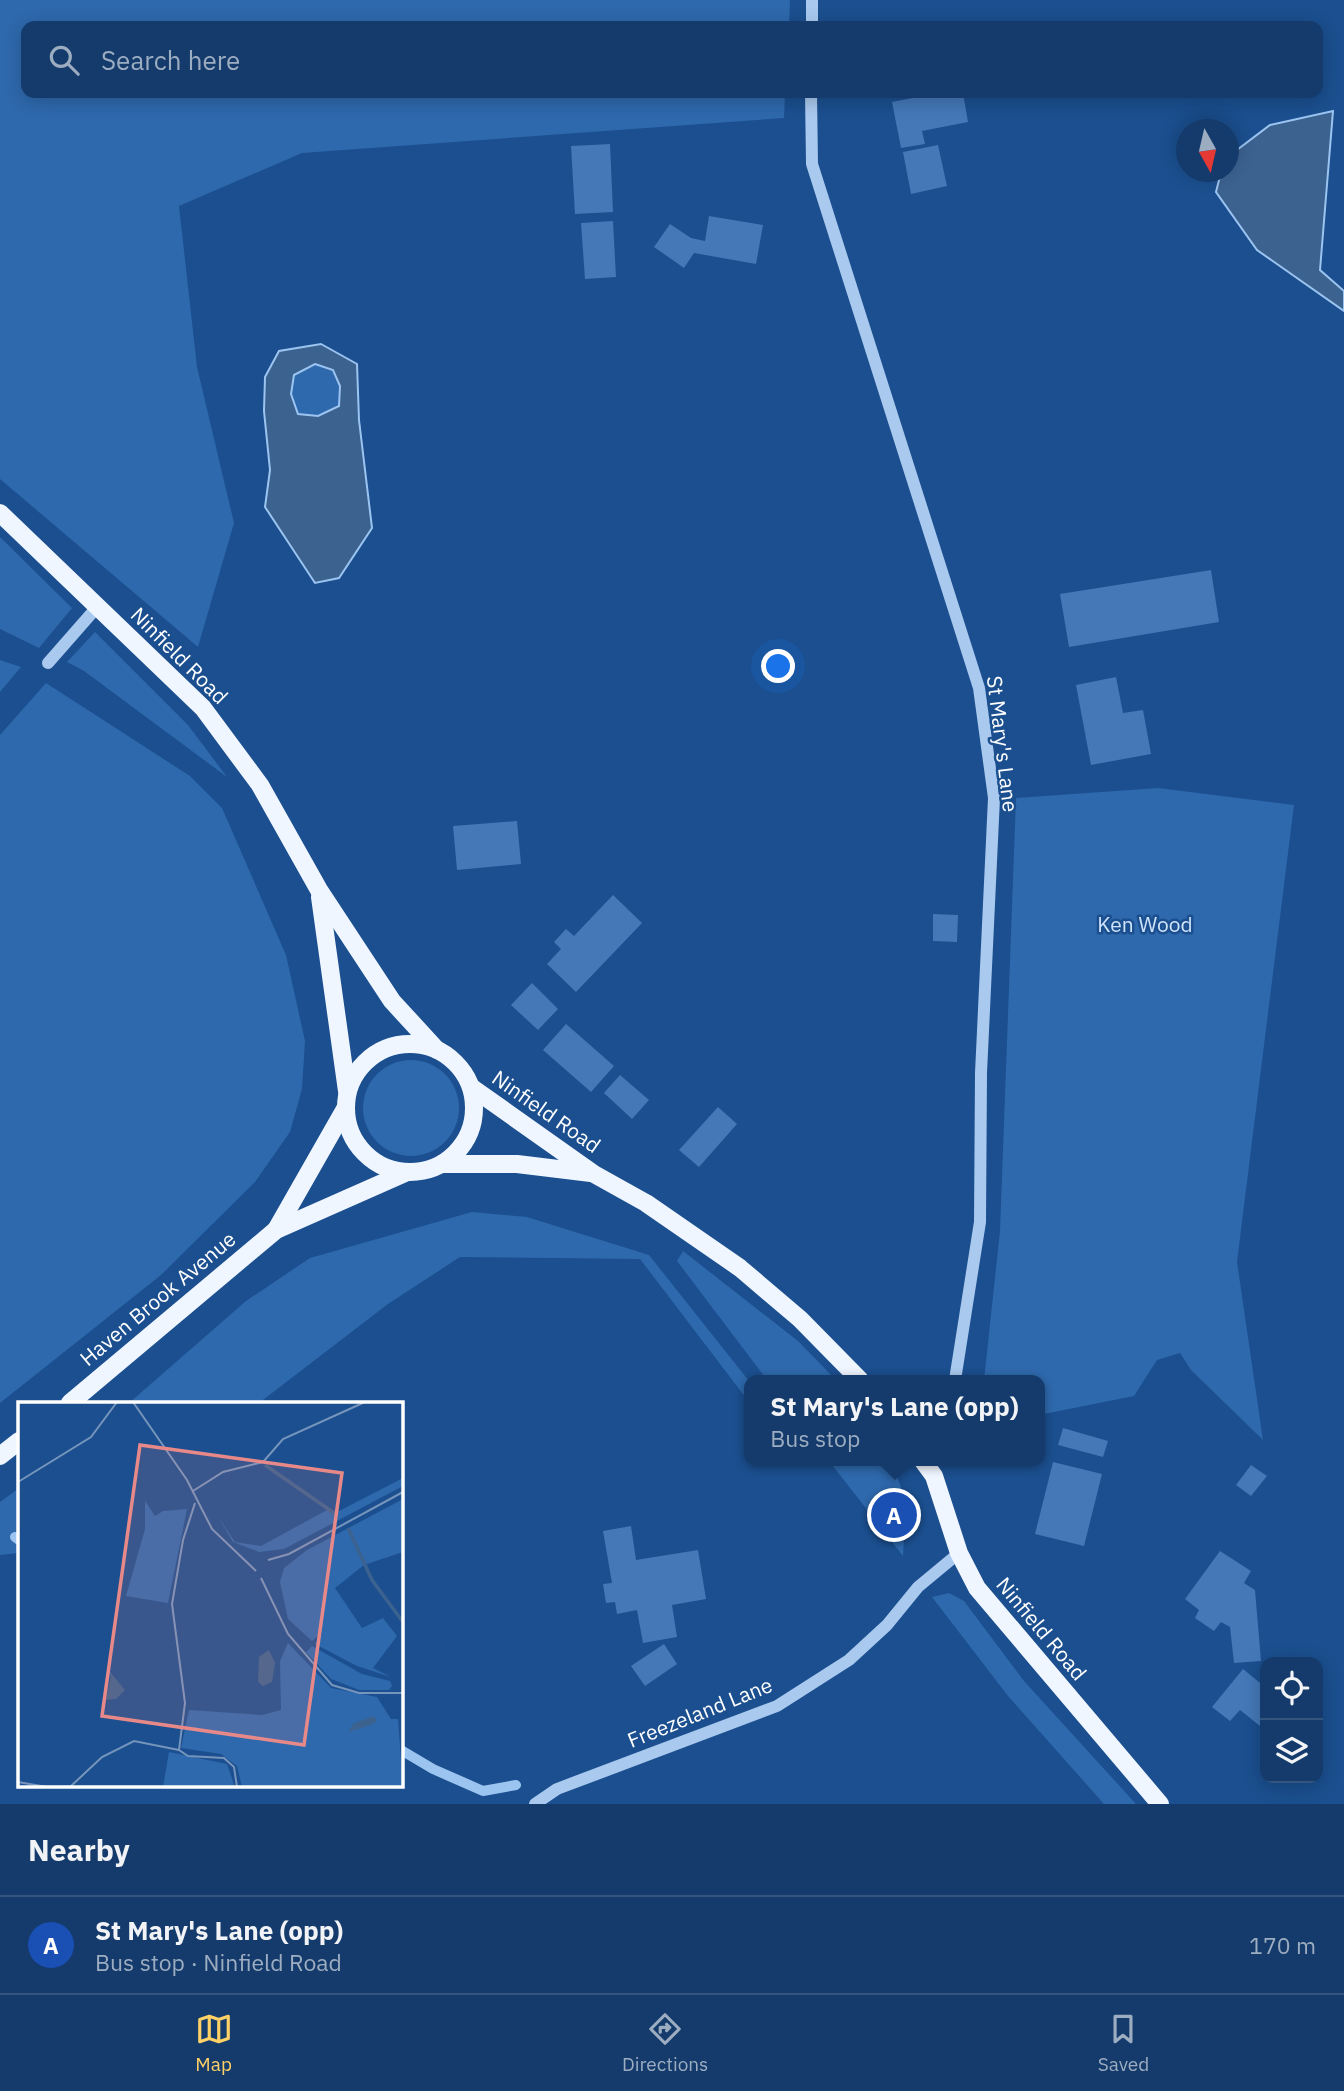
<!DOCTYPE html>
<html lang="en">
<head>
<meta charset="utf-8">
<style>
  body { margin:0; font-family:"IBM Plex Sans",sans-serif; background:#1d4271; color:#f1f3f6 }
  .controls { position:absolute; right:21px; bottom:21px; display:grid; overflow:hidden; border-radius:14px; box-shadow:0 4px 18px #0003 }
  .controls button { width:63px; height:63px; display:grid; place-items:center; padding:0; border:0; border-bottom:2px solid #33557e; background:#143b6b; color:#f1f3f6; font:35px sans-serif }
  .compass { position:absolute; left:1176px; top:119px; width:63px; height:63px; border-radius:50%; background:#143b6b; box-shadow:0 4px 18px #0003; rotate:172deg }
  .you { position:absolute; left:779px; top:667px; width:24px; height:24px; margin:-18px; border:5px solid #fff; border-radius:50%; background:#1a73e8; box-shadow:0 0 0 10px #1a73e833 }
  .badge { display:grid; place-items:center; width:46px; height:46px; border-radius:50%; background:#ffd166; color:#fff; font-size:23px; font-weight:700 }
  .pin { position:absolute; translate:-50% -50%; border:4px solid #fff; box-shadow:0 2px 7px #0006 }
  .popup { position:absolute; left:744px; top:1375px; width:301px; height:91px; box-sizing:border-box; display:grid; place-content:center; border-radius:14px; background:#143b6b; filter:drop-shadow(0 2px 5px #0005); font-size:23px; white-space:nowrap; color:#9dadc1 }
  .popup b { font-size:26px; color:#f1f3f6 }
  .popup::after { content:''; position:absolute; left:50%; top:100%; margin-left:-14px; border:14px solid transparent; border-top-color:#143b6b }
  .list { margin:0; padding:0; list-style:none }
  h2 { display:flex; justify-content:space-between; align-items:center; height:91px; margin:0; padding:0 28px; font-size:30px }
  h2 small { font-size:23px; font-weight:400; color:#9dadc1 }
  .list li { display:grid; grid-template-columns:46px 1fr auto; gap:21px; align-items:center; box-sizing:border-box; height:98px; padding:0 28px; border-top:2px solid #33557e }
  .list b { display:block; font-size:26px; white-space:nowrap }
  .list p { margin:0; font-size:23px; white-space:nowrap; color:#9dadc1 }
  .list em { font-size:23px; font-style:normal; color:#9dadc1 }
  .icon { flex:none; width:38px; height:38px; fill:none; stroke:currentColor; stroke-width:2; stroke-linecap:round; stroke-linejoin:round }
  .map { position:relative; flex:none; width:1344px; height:1804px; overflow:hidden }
  .search { position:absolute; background:#143b6b; box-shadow:0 4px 18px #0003; left:21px; right:21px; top:21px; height:77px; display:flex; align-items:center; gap:18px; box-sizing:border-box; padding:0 24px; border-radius:14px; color:#9dadc1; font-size:26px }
  .sheet { height:189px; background:#143b6b }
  nav { display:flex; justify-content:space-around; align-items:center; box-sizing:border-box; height:98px; border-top:2px solid #33557e; background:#143b6b; font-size:19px; color:#9dadc1 }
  nav a { display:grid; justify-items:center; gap:4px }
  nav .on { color:#ffd166 }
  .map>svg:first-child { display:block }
  .green { fill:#2e69ad }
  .water { fill:#3c6290; stroke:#9cc4f0; stroke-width:2; fill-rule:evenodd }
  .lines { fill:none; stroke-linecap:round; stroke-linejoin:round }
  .stream { stroke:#9cc4f0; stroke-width:10 }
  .building { fill:#4478b7 }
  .minor { stroke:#a9c9ee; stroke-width:12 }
  .major { stroke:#f0f6ff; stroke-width:18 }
  .labels { text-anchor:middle; stroke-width:5; stroke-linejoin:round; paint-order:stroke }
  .street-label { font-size:21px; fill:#fff; stroke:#1b4f8f }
  .park-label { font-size:21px; fill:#cfe3fa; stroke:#1b4f8f }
  .inset-river { fill:none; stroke:#3c6290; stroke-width:3.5 }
  .inset-road { fill:none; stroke:#7695bc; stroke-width:2 }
  .view { fill:#e88989; fill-opacity:0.15; stroke:#e88989; stroke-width:3.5 }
  .inset-edge { fill:none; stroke:#fff; stroke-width:3.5 }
</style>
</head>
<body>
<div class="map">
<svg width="1344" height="1804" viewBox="0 0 1344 1804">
  <rect width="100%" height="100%" fill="#1b4f8f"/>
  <g class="green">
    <path d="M0,0H790L789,26H26V93H785L784,118L302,153L179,206L197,367L234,523L198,647L0,479Z"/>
    <path d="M314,364L333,370L340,386V407L318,416L298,414L291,394L294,375Z"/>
    <path d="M0,537L72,608L39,648L0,629Z"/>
    <path d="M95,632L188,725L227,777L84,671L67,662Z"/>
    <path d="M0,660L21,667L0,692Z"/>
    <path d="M46,683L190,776L222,808L286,955L305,1041L302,1089L290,1132L255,1182L161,1275L0,1403V735Z"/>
    <path d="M1158,788L1294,805L1237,1262L1263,1440L1191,1370L1180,1353L1157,1360L1134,1396L1039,1415V1380H984L1000,1231L1016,798Z"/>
    <circle cx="411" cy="1108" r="48"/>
    <path d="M472,1212L527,1217L649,1255L749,1381V1402L640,1259L460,1257L388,1304L259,1403H129L246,1301L310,1258Z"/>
    <path d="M683,1251L798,1341L836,1380H767L677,1261Z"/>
    <path d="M829,1461H892L906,1503L903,1556Z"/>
    <path d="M19,1488V1553L0,1555V1502Z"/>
    <path d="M949,1593L964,1601L1024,1681L1136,1804H1104L1008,1696L932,1597Z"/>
  </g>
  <g class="water">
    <path d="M1333,111L1320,270L1344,291V311L1257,250L1216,192L1221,172H1228L1229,156L1270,125Z"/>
    <path d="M321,344L357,364L359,420L372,528L339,578L315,583L265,507L270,470L264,411L265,377L279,351ZM315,364L333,370L340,386L339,406L318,416L298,414L291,394L294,375Z"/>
  </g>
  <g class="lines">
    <g class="stream">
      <path d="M15,1537L19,1540"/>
      <path d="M401,1750L433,1769L483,1791L516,1785"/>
    </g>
  </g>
  <g class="building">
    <path d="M938,93H963L968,122L922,131L925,144L901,148L892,102Z"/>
    <path d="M610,144L613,212L575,214L571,146Z"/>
    <path d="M938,145L947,186L911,194L903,152Z"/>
    <path d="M709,216L763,225L756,264L694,253L684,268L654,247L670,224L691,238L705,241Z"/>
    <path d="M613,221L616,277L585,279L581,223Z"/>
    <path d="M1211,570L1219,622L1069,647L1060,594Z"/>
    <path d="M1116,677L1123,713L1143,710L1151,754L1091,765L1076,685Z"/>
    <path d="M517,821L521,864L457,870L453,826Z"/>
    <path d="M613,895L642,923L576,992L547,964L561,949L554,942L566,929L574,936Z"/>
    <path d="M933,914L958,915L957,942L933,941Z"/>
    <path d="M532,983L558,1009L538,1030L511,1005Z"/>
    <path d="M566,1024L614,1066L591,1092L543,1050Z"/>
    <path d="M620,1075L649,1100L632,1119L604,1093Z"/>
    <path d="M718,1107L737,1124L699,1167L679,1150Z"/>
    <path d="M1063,1428L1108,1441L1103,1457L1058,1445Z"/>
    <path d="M1053,1462L1102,1474L1084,1546L1035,1534Z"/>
    <path d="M1251,1465L1267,1476L1251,1496L1236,1485Z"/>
    <path d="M631,1526L636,1560L698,1550L706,1599L672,1605L677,1637L643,1643L637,1610L617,1614L615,1602L606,1603L603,1584L612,1583L603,1531Z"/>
    <path d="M1220,1551L1251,1571L1244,1583L1255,1590L1261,1661L1234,1663L1230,1627L1221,1622L1214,1631L1195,1618L1199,1610L1185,1599Z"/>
    <path d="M664,1644L677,1664L645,1686L631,1666Z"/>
    <path d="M1243,1669L1265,1687V1730L1240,1710L1230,1721L1212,1707Z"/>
  </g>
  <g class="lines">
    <g class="minor">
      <path d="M812,26V0"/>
      <path d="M811,93L812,164L979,688L994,798L981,1073L980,1222L955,1380"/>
      <path d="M48,663L98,606"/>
      <path d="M535,1804L557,1789L777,1706L849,1660L887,1625L918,1587L959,1553"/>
    </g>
    <g class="major">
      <path d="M0,513L203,708L260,785L319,890L392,1001L437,1050"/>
      <path d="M320,897L347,1091"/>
      <circle cx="410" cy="1108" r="64"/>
      <path d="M471,1087L594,1174L646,1203L740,1268L800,1319L860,1380"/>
      <path d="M442,1164H517L591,1173"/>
      <path d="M276,1230L345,1109"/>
      <path d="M70,1403L276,1230L405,1173"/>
      <path d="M0,1456L19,1441"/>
      <path d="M923,1461L934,1476L959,1553L977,1588L1160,1804"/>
    </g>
  </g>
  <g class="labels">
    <g class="street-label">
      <text transform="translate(179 656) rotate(45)" y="7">Ninfield Road</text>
      <text transform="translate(1002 744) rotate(83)" y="7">St Mary's Lane</text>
      <text transform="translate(546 1112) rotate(35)" y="7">Ninfield Road</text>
      <text transform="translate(158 1299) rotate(-40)" y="7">Haven Brook Avenue</text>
      <text transform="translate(1041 1629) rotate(50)" y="7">Ninfield Road</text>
      <text transform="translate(700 1713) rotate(-22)" y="7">Freezeland Lane</text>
    </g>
    <g class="park-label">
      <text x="1145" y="932">Ken Wood</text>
    </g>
  </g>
  <g transform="translate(18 1402)">
    <rect width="385" height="385" fill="#1b4f8f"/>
    <path d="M385,76V84L266,147L241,150L215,140L200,115L217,140L243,144L309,108L321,109ZM385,97V150L346,163L317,186L344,226L365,216L379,234L355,266L373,275L339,264L297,242L305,230L294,239L270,217L262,180L266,166L289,148ZM127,99L137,114L145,109L169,107L150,201L108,194L127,127ZM270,241L313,286L359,295L373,317H380L385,385H224L219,364L203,352L163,346L171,308L244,313L263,308L262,259ZM294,244L344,272L372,279L374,284L371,288H341L313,277L288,250ZM151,350L209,362L217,385H145Z" fill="#2e69ad"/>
    <path d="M251,248L257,261L254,280L245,284L240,280L241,255ZM88,265L107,288L98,297L88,298L93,274ZM356,314L359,319L353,323L330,330L336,321Z" fill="#3c6290"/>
    <path class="inset-river" d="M247,63L316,111M330,126L354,178L385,220"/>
    <path class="inset-road" d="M115,0L169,78L194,127L238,169M0,80L73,35L99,0M175,89L205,70L245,60L265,37L347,0M177,101L165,138L154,202L167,301L161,348L170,354L206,356L216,365L219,385M250,158L271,152L385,90M243,176L270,232L314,283L341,291H385M0,380L29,385M52,385L84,355L116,339L161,348"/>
    <path class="view" d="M122,43L324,71L286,343L84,314Z"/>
    <rect width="385" height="385" class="inset-edge"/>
  </g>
</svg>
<div class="controls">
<button><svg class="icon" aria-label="locate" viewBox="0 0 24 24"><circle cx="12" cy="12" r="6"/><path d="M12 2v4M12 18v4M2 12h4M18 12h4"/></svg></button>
<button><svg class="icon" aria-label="layers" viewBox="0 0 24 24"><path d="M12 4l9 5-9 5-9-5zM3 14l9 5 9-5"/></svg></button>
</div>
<svg class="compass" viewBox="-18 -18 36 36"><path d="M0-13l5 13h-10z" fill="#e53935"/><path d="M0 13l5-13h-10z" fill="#9dadc1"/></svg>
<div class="you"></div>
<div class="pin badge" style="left:894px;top:1515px;background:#1a4fb4">A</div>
<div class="popup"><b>St Mary's Lane (opp)</b>Bus stop</div>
<div class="search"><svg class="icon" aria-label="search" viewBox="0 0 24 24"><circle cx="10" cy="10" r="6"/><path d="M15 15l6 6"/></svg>Search here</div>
</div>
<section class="sheet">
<h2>Nearby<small></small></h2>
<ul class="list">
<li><span class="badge" style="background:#1a4fb4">A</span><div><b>St Mary's Lane (opp)</b><p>Bus stop · Ninfield Road</p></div><em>170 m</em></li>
</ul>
</section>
<nav>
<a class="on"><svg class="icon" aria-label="map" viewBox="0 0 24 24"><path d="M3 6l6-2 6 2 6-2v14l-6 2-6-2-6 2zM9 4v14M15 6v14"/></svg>Map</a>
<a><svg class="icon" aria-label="directions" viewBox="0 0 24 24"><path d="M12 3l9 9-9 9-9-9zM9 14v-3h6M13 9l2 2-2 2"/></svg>Directions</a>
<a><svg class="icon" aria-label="saved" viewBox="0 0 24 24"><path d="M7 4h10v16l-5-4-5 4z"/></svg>Saved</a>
</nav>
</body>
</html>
